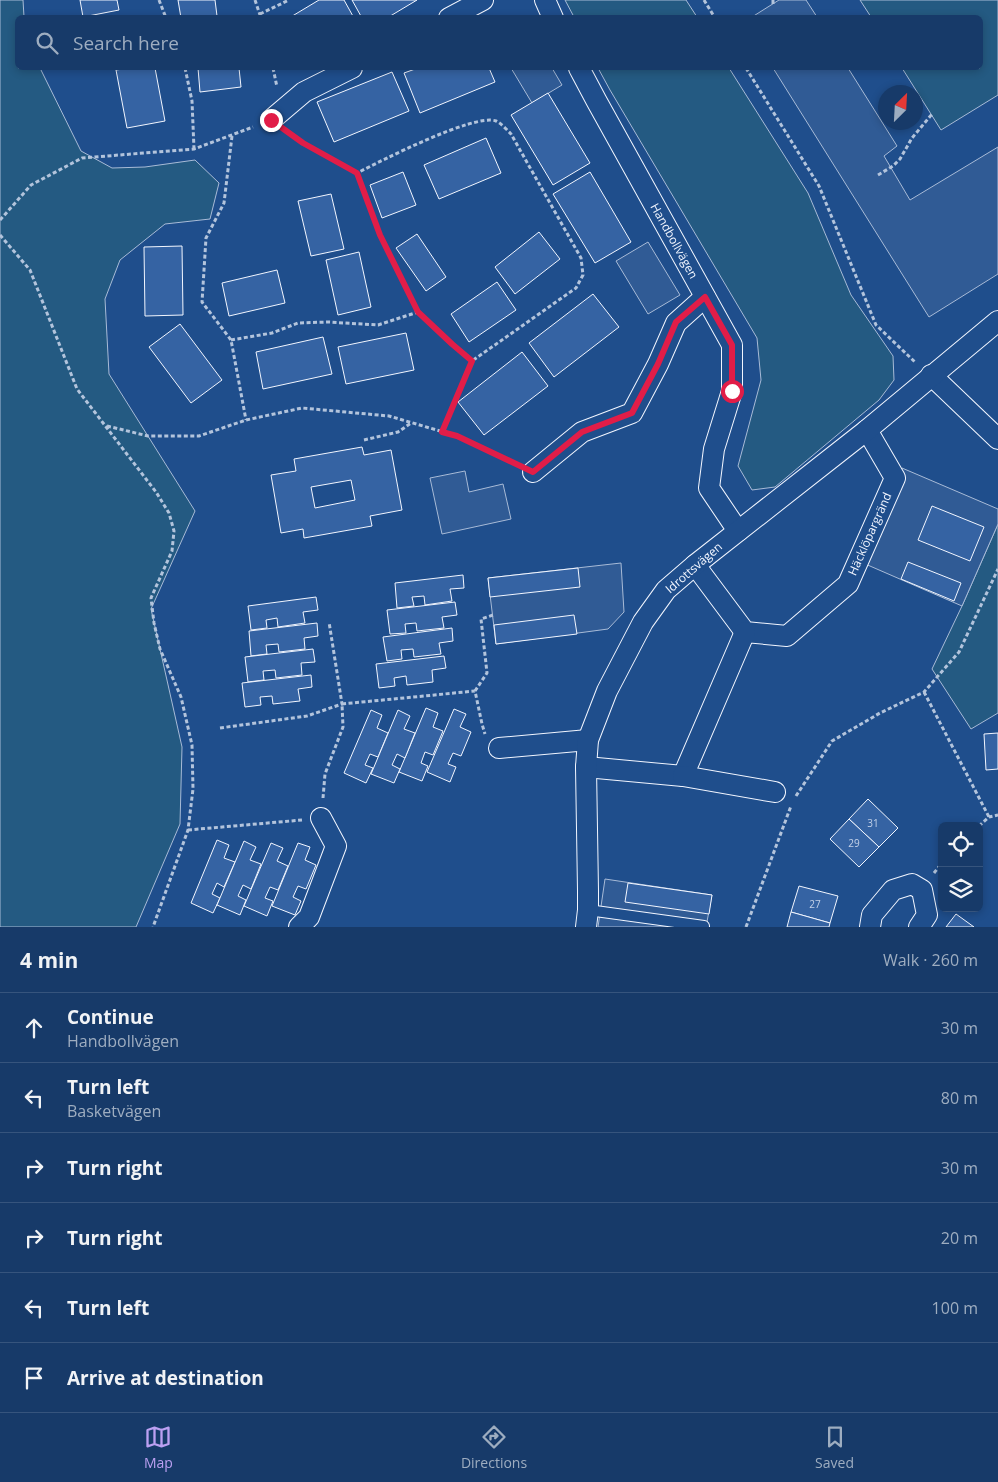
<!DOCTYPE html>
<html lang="en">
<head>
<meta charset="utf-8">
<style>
  body { margin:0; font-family:"Open Sans",sans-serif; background:#244571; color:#f1f3f6 }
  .controls { position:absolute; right:15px; bottom:15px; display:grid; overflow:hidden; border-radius:8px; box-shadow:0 2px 8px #0003 }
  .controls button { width:45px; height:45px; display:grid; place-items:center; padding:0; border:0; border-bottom:1px solid #36547d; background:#173a69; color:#f1f3f6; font:25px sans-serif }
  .compass { position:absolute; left:878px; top:85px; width:45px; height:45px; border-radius:50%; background:#173a69; box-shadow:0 2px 8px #0003; rotate:24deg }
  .stop { position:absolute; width:15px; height:15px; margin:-11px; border:4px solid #e11d48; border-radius:50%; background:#fff }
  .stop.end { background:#e11d48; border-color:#fff; box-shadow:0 1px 5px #0008 }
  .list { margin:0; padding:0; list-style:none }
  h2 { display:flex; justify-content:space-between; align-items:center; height:65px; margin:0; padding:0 20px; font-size:21px }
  h2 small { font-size:16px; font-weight:400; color:#9eadc0 }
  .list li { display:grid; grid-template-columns:32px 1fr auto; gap:15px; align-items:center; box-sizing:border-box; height:70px; padding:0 20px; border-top:1px solid #36547d }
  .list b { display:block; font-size:19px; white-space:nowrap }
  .list p { margin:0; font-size:16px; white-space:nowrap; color:#9eadc0 }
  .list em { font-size:16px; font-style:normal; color:#9eadc0 }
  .icon { flex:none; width:28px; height:28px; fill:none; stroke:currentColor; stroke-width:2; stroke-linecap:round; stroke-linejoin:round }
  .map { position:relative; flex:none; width:998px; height:927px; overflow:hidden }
  .search { position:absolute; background:#173a69; box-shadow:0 2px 8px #0003; left:15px; right:15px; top:15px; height:55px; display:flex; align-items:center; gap:12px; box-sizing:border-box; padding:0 18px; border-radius:8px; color:#9eadc0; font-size:19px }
  .sheet { height:485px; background:#173a69 }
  nav { display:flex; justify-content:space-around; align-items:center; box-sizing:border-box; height:70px; border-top:1px solid #36547d; background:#173a69; font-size:14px; color:#9eadc0 }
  nav a { display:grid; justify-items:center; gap:2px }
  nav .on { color:#bca0f2 }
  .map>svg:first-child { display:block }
  .green { fill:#245a82; stroke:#a8bbd7 }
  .parking { fill:#305b95; stroke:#a8bbd7 }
  .building { fill:#3563a3; stroke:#f2f6ff; fill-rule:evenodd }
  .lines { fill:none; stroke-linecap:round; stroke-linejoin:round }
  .service-casing { stroke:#f2f6ff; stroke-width:12 }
  .minor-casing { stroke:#f2f6ff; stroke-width:22 }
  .path { stroke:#b3c4dc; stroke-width:3; stroke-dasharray:4 2.5; stroke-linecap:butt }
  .service { stroke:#1f4e8c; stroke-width:10 }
  .minor { stroke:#1f4e8c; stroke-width:20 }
  .route { stroke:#e11d48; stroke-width:6 }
  .labels { text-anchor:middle; stroke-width:4; stroke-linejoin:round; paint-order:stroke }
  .number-label { font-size:10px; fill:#c3d1e8 }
  .street-label { font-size:12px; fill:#f2f6ff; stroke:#1f4e8c }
</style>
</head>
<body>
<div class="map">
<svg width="998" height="927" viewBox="0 0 998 927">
  <rect width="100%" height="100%" fill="#1f4e8c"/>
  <g class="green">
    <path d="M0,0H23L24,17L18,18V68H40L81,151L112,168L145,167L195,160L219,183L210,219L165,224L120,260L105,299L109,374L195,511L151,609L182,747L180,824L136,927H0Z"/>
    <path d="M565,0H686L697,17H574Z"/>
    <path d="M860,0H998V95L941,130L902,68H980V18L871,17Z"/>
    <path d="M598,68H729L808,193L851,295L893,356L894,380L879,400L775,487L752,490L738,466L761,380L757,338L610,90Z"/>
    <path d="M998,524V713L971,729L932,669L962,606Z"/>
  </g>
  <g class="parking">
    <path d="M779,0H806L817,17H752Z"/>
    <path d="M511,68H552L562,85L532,103Z"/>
    <path d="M773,68H848L897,146L884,156L910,200L998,147V274L929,317Z"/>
    <path d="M648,242L680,295L648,314L616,261Z"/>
    <path d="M902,468L998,509V524L962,606L863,563Z"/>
    <path d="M465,471L469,492L503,484L511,519L442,534L430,478Z"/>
    <path d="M621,563L624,612L608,629L496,644L488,578Z"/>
    <path d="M605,879L712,895L706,927H598Z"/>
  </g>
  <g class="building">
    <path d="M80,0H117L119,10L83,17Z"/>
    <path d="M178,0H215L217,16L207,18H181Z"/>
    <path d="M319,0H344L354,18H289Z"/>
    <path d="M352,0H417L387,18H362Z"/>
    <path d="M131,68H155L165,121L127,128L116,70Z"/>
    <path d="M198,68H239L241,87L200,92Z"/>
    <path d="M418,68H489L495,82L420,113L404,73Z"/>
    <path d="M392,72L409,111L334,142L317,102Z"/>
    <path d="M548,93L590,163L553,185L511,115Z"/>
    <path d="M486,138L501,173L439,199L424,165Z"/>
    <path d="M403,172L416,205L382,218L370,185Z"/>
    <path d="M590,172L631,242L595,263L553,194Z"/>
    <path d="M331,194L344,249L311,256L298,201Z"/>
    <path d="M539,232L560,259L515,294L495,267Z"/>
    <path d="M417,234L446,277L426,291L396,248Z"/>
    <path d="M182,246L183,315L145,316L144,247Z"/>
    <path d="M359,252L371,307L338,315L326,260Z"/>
    <path d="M277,270L285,303L229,316L222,283Z"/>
    <path d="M497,282L516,310L469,342L451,314Z"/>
    <path d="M593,294L619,327L554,377L529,343Z"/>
    <path d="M180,324L222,380L191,403L149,347Z"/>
    <path d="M406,333L414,370L346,384L338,347Z"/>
    <path d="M323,337L332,374L263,389L256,352Z"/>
    <path d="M522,352L548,386L484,435L458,402Z"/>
    <path d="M362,447L364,455L391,450L402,510L370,516L372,526L304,538L303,529L281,533L271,475L296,471L294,459ZM351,480L355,500L315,508L311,487Z"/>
    <path d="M932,506L984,527L970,561L918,540Z"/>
    <path d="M908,562L961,583L954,601L901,579Z"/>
    <path d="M578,568L580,587L490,597L488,578Z"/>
    <path d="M463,575L464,588L450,589L452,601L425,605L424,596L412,597L414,606L397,608L395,583Z"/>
    <path d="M316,597L318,610L303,612L305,623L278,627L277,618L266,620L267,628L251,630L248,606Z"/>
    <path d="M455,602L457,615L442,617L444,628L417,631L416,623L405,624L406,633L390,634L387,610Z"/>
    <path d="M574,615L577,634L496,644L494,625Z"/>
    <path d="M317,623L318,636L304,638L305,649L279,652L278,644L266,645L267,654L251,656L249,631Z"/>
    <path d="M452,628L453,641L439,643L441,654L414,657L413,649L401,650L402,659L387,661L383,637Z"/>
    <path d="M313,649L315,662L301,663L302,675L276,678L275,670L263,671L264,680L248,682L245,657Z"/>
    <path d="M444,656L446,668L432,670L433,682L407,685L406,676L394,678L395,686L379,688L376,664Z"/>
    <path d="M311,675L312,687L298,689L300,701L273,704L272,696L260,697L261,705L245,707L242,683Z"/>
    <path d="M426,708L438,713L433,727L443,731L433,755L425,752L421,763L428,766L422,781L399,772Z"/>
    <path d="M454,709L466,714L460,727L471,732L461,756L453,753L448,764L456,767L450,782L427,772Z"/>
    <path d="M371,710L382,715L377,728L388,733L378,757L370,754L365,765L373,768L366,783L344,773Z"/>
    <path d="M398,710L410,716L404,729L415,733L405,758L397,754L392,765L400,769L394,783L371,774Z"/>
    <path d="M998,733V769L986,770L984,734Z"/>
    <path d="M868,799L898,828L879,847L849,819Z"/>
    <path d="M849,819L879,847L859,867L830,839Z"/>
    <path d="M217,840L229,845L224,858L235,862L224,887L217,883L212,894L220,898L213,913L191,903Z"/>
    <path d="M244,841L256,847L250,860L261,864L251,889L243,885L238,896L246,900L240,915L217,905Z"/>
    <path d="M271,843L283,848L277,861L288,866L278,890L270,887L265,898L273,901L267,916L244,906Z"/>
    <path d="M298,843L310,847L305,860L316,865L306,889L298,886L293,897L301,901L295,915L272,906Z"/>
    <path d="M628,883L712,895L709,914L625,902Z"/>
    <path d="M799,886L838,896L830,923L791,912Z"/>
    <path d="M791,912L830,923L829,927H787Z"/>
    <path d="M956,914L974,927H946Z"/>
  </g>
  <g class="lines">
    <g class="service-casing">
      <path id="service" d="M588,910L704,926"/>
    </g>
    <g class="minor-casing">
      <g id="minor">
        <path d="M545,0L553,18"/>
        <path d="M449,18L483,0"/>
        <path d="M579,68L596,100L732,345V391L714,449L709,488L738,531"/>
        <path d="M271,120L304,92L352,68"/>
        <path d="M931,375L998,439"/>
        <path d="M533,472L582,432L632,413L658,364L676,323L705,297"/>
        <path d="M695,565L745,632L787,636L848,584L895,478L867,430"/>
        <path d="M499,748L588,740"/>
        <path d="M586,767L683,776L745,632"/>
        <path d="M683,776L775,792"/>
        <path d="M299,927L309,917L336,846L321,818"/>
        <path d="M586,927L588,910V891L586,767L588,740L607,691L643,622L666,590L695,565L867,430L998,321"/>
        <path d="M870,927L872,915L893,890L912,884L922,890L927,915L919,927"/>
      </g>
    </g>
    <g class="path">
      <path d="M159,0L166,18"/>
      <path d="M255,0L261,18"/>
      <path d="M704,0L715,18"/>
      <path d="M773,4V0"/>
      <path d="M260,14L289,0"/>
      <path d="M185,68L192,101L194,149"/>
      <path d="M273,68L277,87"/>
      <path d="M746,68L819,186L876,325L915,362"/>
      <path d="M288,132L303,143L357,173C381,161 474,113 496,121C501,123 507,130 511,134L581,258L583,275L576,288L472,361L442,432"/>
      <path d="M232,136L224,203L206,238L202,302L231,340L246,420"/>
      <path d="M357,173L380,235L418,312L451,344L472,361"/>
      <path d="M878,175L893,166L900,159L912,138L932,114"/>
      <path d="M0,220L31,185L82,158L194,149L253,127"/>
      <path d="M0,235L30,270L77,389L156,492L169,513L174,531L172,551L151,598L154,623L160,649L181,697L192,745L193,789L188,830L153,927"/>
      <path d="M231,340L272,333L298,323L328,322L378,325L418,312"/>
      <path d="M107,426L148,436H199L246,420L302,408L389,416L457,436L516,464"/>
      <path d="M364,440L398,432L411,423"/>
      <path d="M475,691L487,673L481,619L493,615"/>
      <path d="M924,692L989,817"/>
      <path d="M220,728L307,716L342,704L329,622"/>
      <path d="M796,796L832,741L880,713L924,692L959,652L998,569"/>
      <path d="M323,798L325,774L343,727L342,704L475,691L482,724L485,734"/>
      <path d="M979,826L989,817L998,815"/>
      <path d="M188,830L302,820"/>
      <path d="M934,873L942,863"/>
      <path d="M746,927L791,806"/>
    </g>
    <use href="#service" class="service"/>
    <use href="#minor" class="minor"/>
  </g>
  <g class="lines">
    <path class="route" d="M271,120L303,143L357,173L380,235L418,312L452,344L472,361L442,432L457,436L533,472L582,432L632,413L658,364L676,322L705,297L732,345V391"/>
  </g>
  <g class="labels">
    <g class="number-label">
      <text x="873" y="827">31</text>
      <text x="854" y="847">29</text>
      <text x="815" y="908">27</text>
    </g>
    <g class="street-label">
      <text transform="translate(674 241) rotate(61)" y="4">Handbollvägen</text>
      <text transform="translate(870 534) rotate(-66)" y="4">Häcklöpargränd</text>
      <text transform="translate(694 568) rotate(-41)" y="4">Idrottsvägen</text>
    </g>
  </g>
</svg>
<div class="controls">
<button><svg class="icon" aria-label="locate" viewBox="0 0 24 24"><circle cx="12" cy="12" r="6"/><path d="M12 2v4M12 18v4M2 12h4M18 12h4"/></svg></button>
<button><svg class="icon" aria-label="layers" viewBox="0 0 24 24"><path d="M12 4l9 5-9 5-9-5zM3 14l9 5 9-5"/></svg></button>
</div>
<svg class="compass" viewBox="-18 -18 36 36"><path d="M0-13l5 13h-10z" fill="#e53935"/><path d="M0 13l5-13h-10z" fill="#9eadc0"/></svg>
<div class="stop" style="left:732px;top:391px"></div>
<div class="stop end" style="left:271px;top:120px"></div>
<div class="search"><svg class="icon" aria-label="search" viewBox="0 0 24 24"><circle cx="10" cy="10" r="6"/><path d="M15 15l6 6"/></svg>Search here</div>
</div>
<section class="sheet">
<h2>4 min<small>Walk · 260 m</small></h2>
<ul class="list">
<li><svg class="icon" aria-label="ahead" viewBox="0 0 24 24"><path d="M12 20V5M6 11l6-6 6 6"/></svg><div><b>Continue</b><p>Handbollvägen</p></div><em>30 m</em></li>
<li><svg class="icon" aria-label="left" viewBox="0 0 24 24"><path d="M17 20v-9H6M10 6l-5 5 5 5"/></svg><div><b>Turn left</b><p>Basketvägen</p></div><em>80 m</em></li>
<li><svg class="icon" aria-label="right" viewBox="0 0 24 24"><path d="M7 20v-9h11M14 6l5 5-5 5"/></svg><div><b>Turn right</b></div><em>30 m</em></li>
<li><svg class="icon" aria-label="right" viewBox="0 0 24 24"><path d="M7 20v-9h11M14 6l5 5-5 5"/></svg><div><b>Turn right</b></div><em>20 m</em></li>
<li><svg class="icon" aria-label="left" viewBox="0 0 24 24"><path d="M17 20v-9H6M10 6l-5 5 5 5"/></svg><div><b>Turn left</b></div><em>100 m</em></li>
<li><svg class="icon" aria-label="arrive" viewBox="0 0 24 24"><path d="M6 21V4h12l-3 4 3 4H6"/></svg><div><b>Arrive at destination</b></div></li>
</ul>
</section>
<nav>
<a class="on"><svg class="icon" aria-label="map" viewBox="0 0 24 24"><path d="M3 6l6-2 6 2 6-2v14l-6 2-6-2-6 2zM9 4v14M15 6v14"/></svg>Map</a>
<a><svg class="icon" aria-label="directions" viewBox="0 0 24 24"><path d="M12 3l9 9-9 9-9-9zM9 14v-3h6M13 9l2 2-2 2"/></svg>Directions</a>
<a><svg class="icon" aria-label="saved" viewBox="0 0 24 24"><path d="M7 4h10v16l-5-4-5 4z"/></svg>Saved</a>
</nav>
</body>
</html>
